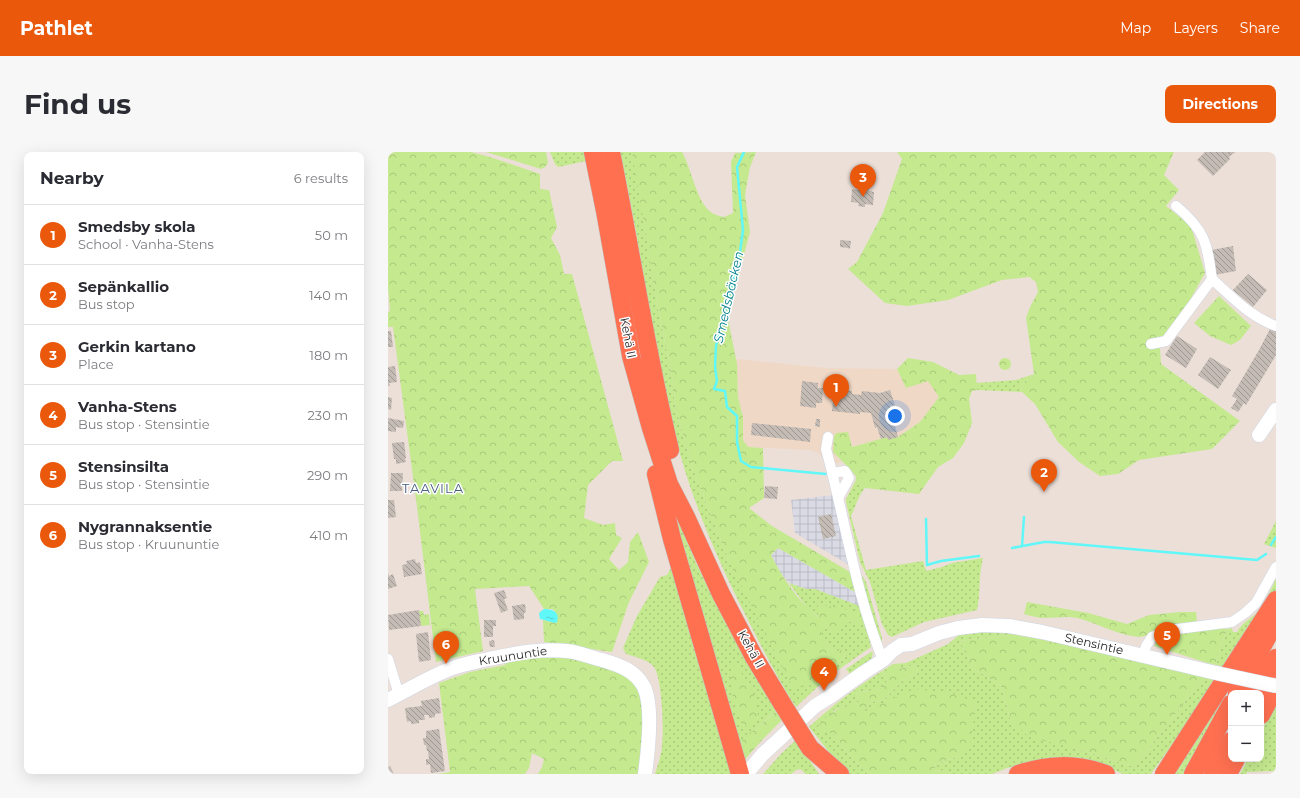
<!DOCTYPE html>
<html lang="en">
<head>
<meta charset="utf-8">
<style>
  body { margin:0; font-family:Montserrat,sans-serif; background:#f7f7f7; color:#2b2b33 }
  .controls { position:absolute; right:12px; bottom:12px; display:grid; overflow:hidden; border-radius:8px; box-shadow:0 4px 16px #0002 }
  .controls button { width:36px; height:36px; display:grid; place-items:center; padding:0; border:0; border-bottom:1px solid #e1e1e2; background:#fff; color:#2b2b33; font:20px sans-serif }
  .you { position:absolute; left:507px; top:264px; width:14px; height:14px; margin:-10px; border:3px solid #fff; border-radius:50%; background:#1a73e8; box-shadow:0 0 0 6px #1a73e833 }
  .badge { display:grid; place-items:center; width:26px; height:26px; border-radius:50%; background:#ea580c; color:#fff; font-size:13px; font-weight:700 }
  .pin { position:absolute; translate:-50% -33px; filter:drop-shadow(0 1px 2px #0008) }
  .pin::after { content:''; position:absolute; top:21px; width:14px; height:12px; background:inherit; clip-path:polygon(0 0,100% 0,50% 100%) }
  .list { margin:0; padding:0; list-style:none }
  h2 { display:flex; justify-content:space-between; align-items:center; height:52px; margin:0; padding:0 16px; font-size:17px }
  h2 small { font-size:13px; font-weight:400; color:#7c7c81 }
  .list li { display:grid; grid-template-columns:26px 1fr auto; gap:12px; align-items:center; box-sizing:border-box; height:60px; padding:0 16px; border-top:1px solid #e1e1e2 }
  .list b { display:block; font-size:15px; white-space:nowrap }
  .list p { margin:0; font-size:13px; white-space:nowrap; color:#7c7c81 }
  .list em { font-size:13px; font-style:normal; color:#7c7c81 }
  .map { position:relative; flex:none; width:888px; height:622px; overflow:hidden; border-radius:8px }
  header { display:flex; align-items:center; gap:24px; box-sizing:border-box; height:56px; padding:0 20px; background:#ea580c; color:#fff }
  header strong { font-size:19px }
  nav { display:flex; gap:22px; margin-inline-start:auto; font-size:14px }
  .intro { display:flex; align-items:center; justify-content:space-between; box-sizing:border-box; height:96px; padding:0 24px }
  h1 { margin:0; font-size:28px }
  .button { padding:10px 18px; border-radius:8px; background:#ea580c; color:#fff; font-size:14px; font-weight:700 }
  main { display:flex; gap:24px; padding:0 24px }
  aside { flex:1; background:#fff; border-radius:8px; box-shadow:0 4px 16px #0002 }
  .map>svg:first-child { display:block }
  .industrial { fill:url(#industrial-grid) }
  .education { fill:#f0d8c6 }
  .grass { fill:url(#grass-dots) }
  .forest { fill:url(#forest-crowns) }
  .water { fill:url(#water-ripples) }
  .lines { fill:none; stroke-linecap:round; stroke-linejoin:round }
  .stream { stroke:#60f7f9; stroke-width:2.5 }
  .building { fill:url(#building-back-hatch) }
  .street-casing { stroke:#ced7e3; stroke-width:11 }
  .secondary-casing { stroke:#ced7e3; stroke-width:15 }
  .highway-casing { stroke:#c3c3c3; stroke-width:19 }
  .street { stroke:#fff; stroke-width:10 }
  .secondary { stroke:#fff; stroke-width:14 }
  .highway { stroke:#ff7051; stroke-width:18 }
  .secondary-bridge-casing { stroke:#ced7e3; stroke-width:15; stroke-linecap:butt }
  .highway-bridge-casing { stroke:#c3c3c3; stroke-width:19; stroke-linecap:butt }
  .secondary-bridge { stroke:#fff; stroke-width:14 }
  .highway-bridge { stroke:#ff7051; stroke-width:18 }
  .labels { text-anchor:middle; stroke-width:3; stroke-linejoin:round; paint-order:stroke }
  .street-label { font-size:12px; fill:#282828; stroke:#fff }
  .water-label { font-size:13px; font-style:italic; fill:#03818e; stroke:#fff }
  .neighbourhood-label { font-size:13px; letter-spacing:1px; fill:#455d7d; stroke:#fff }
</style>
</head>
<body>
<header>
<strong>Pathlet</strong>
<nav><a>Map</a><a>Layers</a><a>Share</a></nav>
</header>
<div class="intro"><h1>Find us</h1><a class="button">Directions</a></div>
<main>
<aside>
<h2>Nearby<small>6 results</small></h2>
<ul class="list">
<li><span class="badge">1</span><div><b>Smedsby skola</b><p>School · Vanha-Stens</p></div><em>50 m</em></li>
<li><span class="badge">2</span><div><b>Sepänkallio</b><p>Bus stop</p></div><em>140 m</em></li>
<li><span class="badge">3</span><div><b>Gerkin kartano</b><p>Place</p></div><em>180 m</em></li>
<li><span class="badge">4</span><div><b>Vanha-Stens</b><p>Bus stop · Stensintie</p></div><em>230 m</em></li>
<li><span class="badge">5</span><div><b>Stensinsilta</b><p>Bus stop · Stensintie</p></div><em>290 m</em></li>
<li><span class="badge">6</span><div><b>Nygrannaksentie</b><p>Bus stop · Kruununtie</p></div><em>410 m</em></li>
</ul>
</aside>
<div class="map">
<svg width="888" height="622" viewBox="0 0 888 622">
  <defs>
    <pattern id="industrial-grid" width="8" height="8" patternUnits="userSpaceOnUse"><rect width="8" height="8" fill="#dadae4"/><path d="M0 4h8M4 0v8" fill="none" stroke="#bbbbc4"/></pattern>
    <pattern id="grass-dots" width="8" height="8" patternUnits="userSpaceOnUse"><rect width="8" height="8" fill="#c4e98f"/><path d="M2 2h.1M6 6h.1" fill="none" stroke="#a8c87b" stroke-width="1.8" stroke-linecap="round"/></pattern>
    <pattern id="forest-crowns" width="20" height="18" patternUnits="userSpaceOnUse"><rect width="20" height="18" fill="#c4e98f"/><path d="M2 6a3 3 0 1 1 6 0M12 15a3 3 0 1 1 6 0" fill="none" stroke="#a8c87b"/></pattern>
    <pattern id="water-ripples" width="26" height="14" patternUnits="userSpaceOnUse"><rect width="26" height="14" fill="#60f7f9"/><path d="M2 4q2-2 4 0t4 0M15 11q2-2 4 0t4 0" fill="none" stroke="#53d4d5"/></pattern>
    <pattern id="building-back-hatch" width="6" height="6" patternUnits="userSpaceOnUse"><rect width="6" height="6" fill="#c3bbb4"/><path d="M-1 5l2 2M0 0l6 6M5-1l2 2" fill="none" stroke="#9e9892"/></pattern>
  </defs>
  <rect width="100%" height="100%" fill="#ecdfd8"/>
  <g class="industrial">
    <path d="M445,343L461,413L407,381L403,348Z"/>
    <path d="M390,396L472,443L474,455L427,437H418L401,431L391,419L383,403Z"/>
  </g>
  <path class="education" d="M348,207L438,216L509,217L518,236L540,228L551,245L532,270L510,285H499L445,300L454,310L443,313L438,311L431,301L421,298L360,295L355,288V265L350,245Z"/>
  <g class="grass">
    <path d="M162,0H196L198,9L170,15L167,12Z"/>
    <path d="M232,0H244L246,7L270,156L287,239L286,250L305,317L340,407L423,533L454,508L456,503L446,500L432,481L437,473L459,469L476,472L431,452V465L420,457L401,431L418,437H427L474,455L483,495L440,525L408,555C390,528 376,499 361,470C330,409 302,346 286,279C263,187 253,92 232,0Z"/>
    <path d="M646,222L633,233L634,240L589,238L588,231L628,228Z"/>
    <path d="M468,324L477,336C470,344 468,354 463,364L478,418L535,409L538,419L554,415L564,411L595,406C590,425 593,440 589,458L536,470L504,485L500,483L494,472L482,430L472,410L458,350V347L468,328Z"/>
    <path d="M275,331L308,411L328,452L388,559C381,564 375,571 369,576C359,584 355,584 351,597Z"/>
    <path d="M888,369V396L876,392Z"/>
    <path d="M283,416L345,622H267C270,612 274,602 274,592C276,577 274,526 266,515C259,507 247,505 238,502L235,496L249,464L272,425L279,423Z"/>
    <path d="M473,422L478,430L494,486V490L489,483L472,423Z"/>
    <path d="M888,427V439L839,515L823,512L828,510L839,477L844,476L845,480H849C854,470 865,466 871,458C878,449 883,437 888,427Z"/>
    <path d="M584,478L629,482L572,489L585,516L613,534L623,569L690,597L746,615L818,523L831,526L763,622H735L706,609L667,605L619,616L604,622H562L557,618L548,620L546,613L571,604L584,573L588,551L474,561L483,550L496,548L515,528L530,521L528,513L510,517L505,512L518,511L560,492L571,483Z"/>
    <path d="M864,494L796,622H780Z"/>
    <path d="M483,500H485L483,509L462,522L458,517Z"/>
    <path d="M494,519L500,528L492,537L468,541L471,550L446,558L434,581H445C456,595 467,613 483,622H460L453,615L421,575C444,554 467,536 494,519Z"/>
    <path d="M888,546V613L887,619L859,620L858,622H852L860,607H873V582Z"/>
    <path d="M408,588L431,622H417L414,618L410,617L403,622H375L394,601Z"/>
  </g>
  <g class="forest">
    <path d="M0,0H83L102,5L152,22V37L161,38L169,75L163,86L172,103L176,122H184L235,309H224L200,333L196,366L215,373L227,371L228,383L234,386L221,407L231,418L240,410L242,390L250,380L261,410L241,450L224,500L156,490L155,468L168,471L167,459L164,457H156L141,434L87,437L95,499L48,510L29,355L5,175H0V160L2,159L0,135Z"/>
    <path d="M98,0H158L160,11L157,15L153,17Z"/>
    <path d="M244,0H294C304,17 308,50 324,61C327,63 332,64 336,65L345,61L343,10L347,1L368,0L362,15L357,43L362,80L349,129L339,162L349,212L350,245L355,265V288L360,295L375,296L376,346L361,356L384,374L462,420L472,443L390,396L383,403C394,425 410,449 430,465V452L475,461L476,473L459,469L447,483L437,473L433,481L446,500L453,498L456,503L454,508L423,533L405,536L340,407L305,317L286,250L287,239L270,156Z"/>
    <path d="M509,0H786L776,23L791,38L778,54L803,74L817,121L779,189L772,196L773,212L852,269L824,297L751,308L730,322L712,324L691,310L670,290L647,252L634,240L633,233L646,222L638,166L642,155L650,140L648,130L641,125L614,128L560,148L519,154L497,151L460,117L469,110L495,61L514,7Z"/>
    <path d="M831,144L863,174L852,188L843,193L822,184L806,171Z"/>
    <circle cx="617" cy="212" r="6"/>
    <path d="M520,206L545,210L571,223L588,222L589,238L584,239L581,247L584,271L576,291L565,306L550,315L531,342L477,336L463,318L445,300L446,285L448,281L460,280L464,295L499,285H510L532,270L551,245L540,229L518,236L509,217Z"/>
    <path d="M639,450L700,461L739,472L761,463L792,460H808L809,470L752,485C730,484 710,471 689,466C679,464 668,466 658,466C650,466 643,464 636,462Z"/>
    <path d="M31,459H35L36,463L41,462L42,473L33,474Z"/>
    <path d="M829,475L839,477L828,510L823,512L766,494L769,488L787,480Z"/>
    <path d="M629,482L818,523L746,615L690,597L641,585L623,569L613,534L585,516L572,489Z"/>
    <path d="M174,502L204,509L244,525L256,545L253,622H150L154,615L156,607L144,601L141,616L137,622H50L62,620L51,531L82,520L117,513L120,508Z"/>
    <path d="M505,512L510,517L528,513L530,521L515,528L496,548L483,550L475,560L526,537L566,542L588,551L582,595L571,604L546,613L548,620L557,618L562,622H483C467,613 456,595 445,581H434L429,576C442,558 451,556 471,550L468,541L492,537L500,528L494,519Z"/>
    <path d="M345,513L349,514C359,531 370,545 370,565L361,574L355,575C348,556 338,533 345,513Z"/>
    <path d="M388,559L394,568L374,588L355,610L351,597L353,590L358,583L368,577Z"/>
  </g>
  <path class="water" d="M156,457C165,457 172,460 169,470L167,471L152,467L151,462L152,460Z"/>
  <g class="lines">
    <g class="stream">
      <path d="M356,0L349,15L355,78L352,100L328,194L327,215L329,229L326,237L337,239L339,255L349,264V290L353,309L363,315L438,322"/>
      <path d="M538,367L539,413L553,409L591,404"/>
      <path d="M883,393L888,385"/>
      <path d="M634,394L636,365"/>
      <path d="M624,396L656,390H662L869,408L878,402"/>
    </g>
  </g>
  <g class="building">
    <path d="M817,0H847L841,5L842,7L825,24L809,8Z"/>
    <path d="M472,33L480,34L481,39L486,40L485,53L477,52V55L470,54L471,51L463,50L464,37L470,38Z"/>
    <path d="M452,88L463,89L462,97L460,96L452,95Z"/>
    <path d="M845,94L848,119L826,123L823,98Z"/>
    <path d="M860,122L879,138L865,155L845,138Z"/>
    <path d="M883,175L888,177V203L858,253L856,251L850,260L843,256L849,247L844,244L871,198Z"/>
    <path d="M0,179H3L5,195H0Z"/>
    <path d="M789,184L809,197L798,216L777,203Z"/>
    <path d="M822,205L843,218L830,237L810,223Z"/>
    <path d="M7,214L9,230L1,231L2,234H0V215Z"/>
    <path d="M414,229L430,231V236H435L434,251H428V256L412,254Z"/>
    <path d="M450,238L464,239V242L473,243L474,239L492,241L502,238L507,253L502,254L510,285L500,288L499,285L493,287L489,275L487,276L483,261L472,260V262L444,259L446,239Z"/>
    <path d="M0,245L4,246L3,258L0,257Z"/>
    <path d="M0,266L16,269L15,276L8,275V280L0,279Z"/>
    <path d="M428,267H432V275L427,274Z"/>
    <path d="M364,271L423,277L422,290L363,283Z"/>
    <path d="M16,290L18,306H17L18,310L8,312V307H6L4,291Z"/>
    <path d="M3,321H15L14,339H2Z"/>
    <path d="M377,334L390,335L389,347L376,346Z"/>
    <path d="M0,348H6L8,365L0,366Z"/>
    <path d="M443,362L448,384L435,387L430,365Z"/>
    <path d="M27,407L28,411L32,410L34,422L16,425L14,413L19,412L18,409Z"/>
    <path d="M0,421L1,424L5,422L9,434L0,437Z"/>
    <path d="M116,438L119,446L116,447L120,458L113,461L106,441Z"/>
    <path d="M137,452L138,460L136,461V467L126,468L124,454Z"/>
    <path d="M31,458L33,474L1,478L0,463Z"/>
    <path d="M96,468H108V474H105V485H96Z"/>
    <path d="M40,480L43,508L31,510L28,482Z"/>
    <path d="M106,488L107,495H102L101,489Z"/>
    <path d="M51,546L53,561L47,562V565L41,566V563H36L37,568H31V571L23,572V569L19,570L17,556L34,554L33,549Z"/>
    <path d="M51,577L57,619L43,621L42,612L38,613V607H41L40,599H39L38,593H36L35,586H38V579Z"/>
    <path d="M2,614L6,622H0V615Z"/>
  </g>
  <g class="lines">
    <g class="street-casing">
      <g id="street">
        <path d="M788,54C817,78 819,91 824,127"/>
        <path d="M824,127C844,145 862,165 888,174"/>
        <path d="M763,192L778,189L824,127"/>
        <path d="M440,285L438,297C457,366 467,441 495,508"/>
        <path d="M444,321L457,319L461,326L450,346"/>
        <path d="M755,504L758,494L764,485L782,478L844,470L857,461L868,451L888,415"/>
        <path d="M0,507L11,543"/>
      </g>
    </g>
    <g class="secondary-casing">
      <g id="secondary">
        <path d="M871,283L888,258"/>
        <path d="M0,548C20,538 41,525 62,517C75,512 88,510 100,507C126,502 152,496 179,499C190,500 202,505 214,508C231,513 247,518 256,535C265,554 260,600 257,622"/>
        <path d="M358,622L375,602L427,554L443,544L475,521L495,508L504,499L513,493L524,492L551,481L570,476L594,473L621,474L654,480L828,521"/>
      </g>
    </g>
    <g class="highway-casing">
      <g id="highway">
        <path d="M205,0L217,59L243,204L263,276L281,332L298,365L333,442L366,505L395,553"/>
        <path d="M223,0C243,99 258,199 282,298"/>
        <path d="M268,322L284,387L352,622"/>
        <path d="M849,541L888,469"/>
        <path d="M869,541L888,506"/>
        <path d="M873,563L888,535"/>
        <path d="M422,596L452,622"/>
        <path d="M630,622C661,612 687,611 718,622"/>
        <path d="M776,622L888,448"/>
        <path d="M805,622L843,552"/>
        <path d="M825,622L843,589"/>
        <path d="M840,622L848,607"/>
      </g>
    </g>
    <use href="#street" class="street"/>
    <use href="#secondary" class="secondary"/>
    <use href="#highway" class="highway"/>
    <g class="secondary-bridge-casing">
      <path id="secondary-bridge" d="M828,521L888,534"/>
    </g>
    <g class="highway-bridge-casing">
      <path id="highway-bridge" d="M395,553L422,596"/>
    </g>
    <use href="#secondary-bridge" class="secondary-bridge"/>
    <use href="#highway-bridge" class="highway-bridge"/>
  </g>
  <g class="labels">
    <g class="street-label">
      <text transform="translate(240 186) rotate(79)" y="4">Kehä II</text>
      <text transform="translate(706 492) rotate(13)" y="4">Stensintie</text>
      <text transform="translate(363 497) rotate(61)" y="4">Kehä II</text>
      <text transform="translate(125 504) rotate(-9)" y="4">Kruununtie</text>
    </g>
    <g class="water-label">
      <text transform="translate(340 145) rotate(-77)" y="5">Smedsbäcken</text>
    </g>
    <g class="neighbourhood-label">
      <text x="45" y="341">TAAVILA</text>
    </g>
  </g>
</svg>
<div class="controls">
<button>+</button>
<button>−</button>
</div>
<div class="you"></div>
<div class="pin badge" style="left:448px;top:255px">1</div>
<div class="pin badge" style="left:656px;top:340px">2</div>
<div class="pin badge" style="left:475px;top:45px">3</div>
<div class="pin badge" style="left:436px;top:539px">4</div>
<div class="pin badge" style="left:779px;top:503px">5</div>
<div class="pin badge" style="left:58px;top:512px">6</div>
</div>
</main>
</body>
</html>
